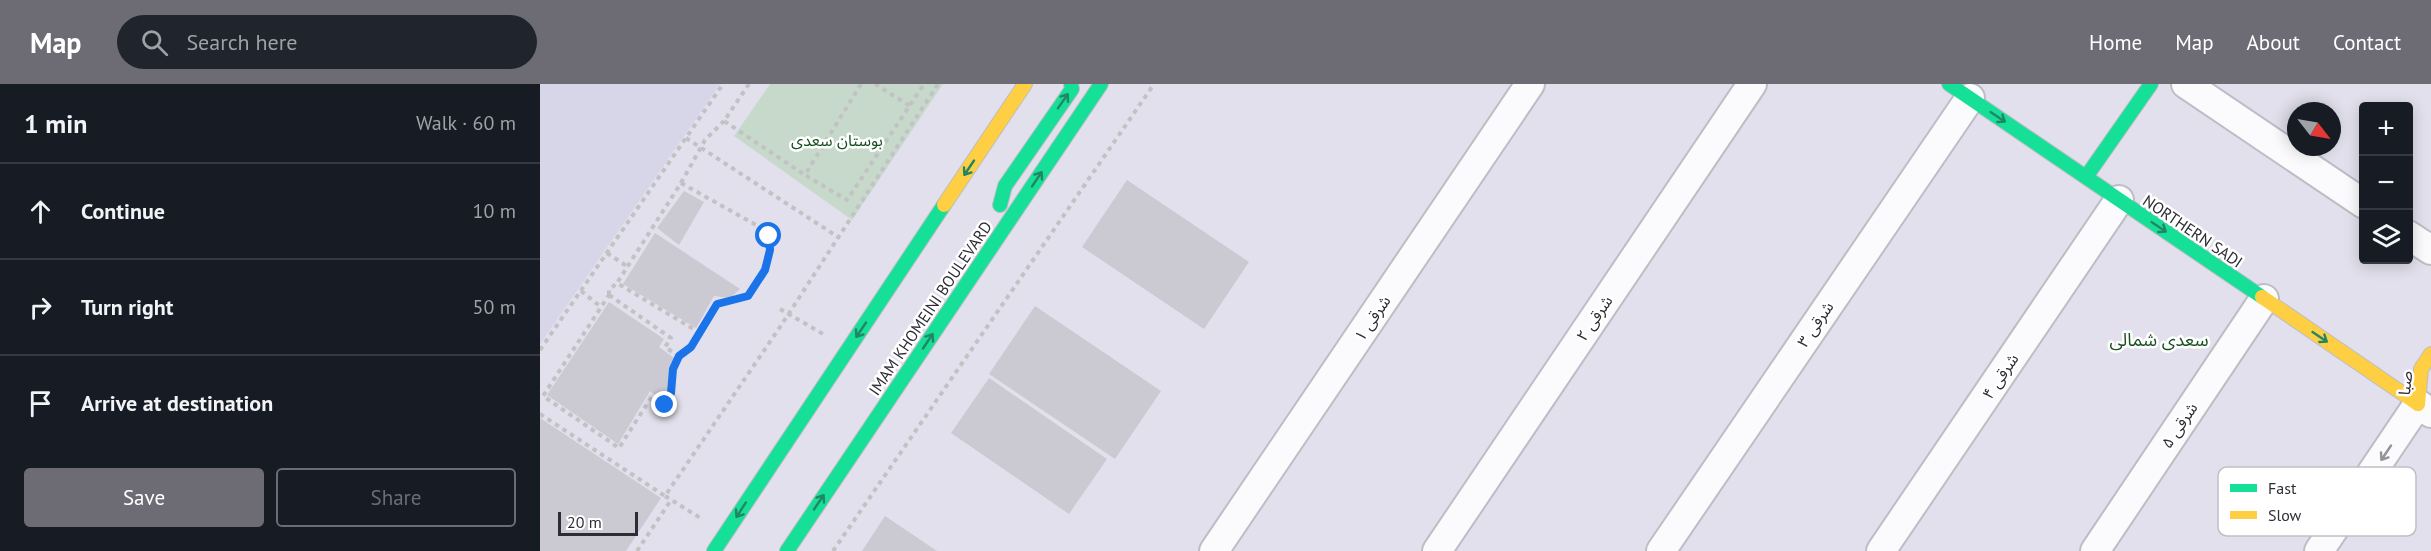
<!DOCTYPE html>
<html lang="en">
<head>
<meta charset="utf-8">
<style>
  body { margin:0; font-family:"PT Sans","Noto Sans Arabic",sans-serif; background:#20242c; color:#f1f3f6 }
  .controls { position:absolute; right:18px; top:18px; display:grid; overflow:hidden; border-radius:6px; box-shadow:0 3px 15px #0003 }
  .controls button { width:54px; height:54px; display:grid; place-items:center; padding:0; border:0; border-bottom:2px solid #363941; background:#171b24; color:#f1f3f6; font:30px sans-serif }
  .compass { position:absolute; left:1747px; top:18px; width:54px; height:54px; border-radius:50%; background:#171b24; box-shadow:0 3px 15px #0003; rotate:121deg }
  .scale { position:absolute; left:18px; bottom:15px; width:80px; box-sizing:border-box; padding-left:6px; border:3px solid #2e2d35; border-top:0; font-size:16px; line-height:21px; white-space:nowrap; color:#2e2d35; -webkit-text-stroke:4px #fff; paint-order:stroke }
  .stop { position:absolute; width:18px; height:18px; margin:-14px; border:4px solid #1a73e8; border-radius:50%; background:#fff }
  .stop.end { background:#1a73e8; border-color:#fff; box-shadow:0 2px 6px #0008 }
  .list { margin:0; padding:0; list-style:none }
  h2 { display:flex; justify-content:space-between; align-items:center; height:78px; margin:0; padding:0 24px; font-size:26px }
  h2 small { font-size:20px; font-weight:400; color:#9ea1a6 }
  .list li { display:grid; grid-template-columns:39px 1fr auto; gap:18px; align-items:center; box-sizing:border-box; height:96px; padding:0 24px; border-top:2px solid #363941 }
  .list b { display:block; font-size:22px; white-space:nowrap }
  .list em { font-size:20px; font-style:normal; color:#9ea1a6 }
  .actions { display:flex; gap:12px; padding:18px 24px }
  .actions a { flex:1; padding:14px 0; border:2px solid #6d6c75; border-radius:6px; text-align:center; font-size:21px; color:#6d6c75 }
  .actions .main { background:#6d6c75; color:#fff }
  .icon { flex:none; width:33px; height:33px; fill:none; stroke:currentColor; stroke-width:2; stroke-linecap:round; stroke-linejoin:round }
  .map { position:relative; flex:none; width:1891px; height:467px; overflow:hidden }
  header { display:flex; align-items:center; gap:36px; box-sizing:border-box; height:84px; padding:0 30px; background:#6d6c75; color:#fff }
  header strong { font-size:28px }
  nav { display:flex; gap:33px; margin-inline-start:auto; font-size:21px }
  .search { width:420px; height:54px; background:#20242c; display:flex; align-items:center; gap:15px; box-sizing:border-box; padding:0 21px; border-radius:33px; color:#9ea1a6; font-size:22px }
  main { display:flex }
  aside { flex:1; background:#171b24 }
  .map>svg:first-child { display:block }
  .built { fill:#d7d5e8 }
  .green { fill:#c6d9cb }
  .building { fill:#cbc9d2 }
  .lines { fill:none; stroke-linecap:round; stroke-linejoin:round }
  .street-casing { stroke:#bdbdc5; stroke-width:32 }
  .fast-casing { stroke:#bdbdc5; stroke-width:16 }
  .slow-casing { stroke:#bdbdc5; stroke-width:16 }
  .path { stroke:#c2c2c5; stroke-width:4; stroke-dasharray:4.5 4.5; stroke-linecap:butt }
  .street { stroke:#fbfafc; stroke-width:28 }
  .fast { stroke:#16e098; stroke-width:14 }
  .slow { stroke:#ffcf43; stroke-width:14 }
  .oneway { stroke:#228666 }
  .oneway2 { stroke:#949498 }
  .route { stroke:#1a73e8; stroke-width:8 }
  .labels { text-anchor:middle; stroke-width:5; stroke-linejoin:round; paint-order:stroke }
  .park-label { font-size:16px; fill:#164e1d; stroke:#fff }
  .street-label { font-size:16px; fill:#2e2d35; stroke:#fff }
  .neighbourhood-label { font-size:18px; fill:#195220; stroke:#fff }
  .key { fill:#fff; stroke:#c0c0c2; stroke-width:1.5 }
  .key-label { font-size:16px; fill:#2e2d35 }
</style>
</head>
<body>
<header>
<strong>Map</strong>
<div class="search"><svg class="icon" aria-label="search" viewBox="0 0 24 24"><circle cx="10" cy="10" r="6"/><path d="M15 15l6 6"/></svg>Search here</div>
<nav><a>Home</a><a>Map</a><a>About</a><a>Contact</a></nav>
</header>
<main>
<aside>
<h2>1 min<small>Walk · 60 m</small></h2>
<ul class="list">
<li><svg class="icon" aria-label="ahead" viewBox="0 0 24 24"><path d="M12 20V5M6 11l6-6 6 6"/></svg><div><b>Continue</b></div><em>10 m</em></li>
<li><svg class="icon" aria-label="right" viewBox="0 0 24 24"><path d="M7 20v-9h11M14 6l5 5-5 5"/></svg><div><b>Turn right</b></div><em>50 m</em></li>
<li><svg class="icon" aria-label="arrive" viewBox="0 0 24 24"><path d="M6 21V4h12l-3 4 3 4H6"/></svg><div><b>Arrive at destination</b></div></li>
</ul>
<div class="actions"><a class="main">Save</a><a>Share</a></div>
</aside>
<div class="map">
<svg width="1891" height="467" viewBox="0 0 1891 467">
  <rect width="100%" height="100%" fill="#e2e0ec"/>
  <path class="built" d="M0,0H180L0,260Z"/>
  <path class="green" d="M230,0H403L312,136L194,52Z"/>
  <g class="building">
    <path d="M587,96L709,178L664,245L542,163Z"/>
    <path d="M144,107L164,118L139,161L117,144Z"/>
    <path d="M115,149L200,205L190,214L174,212L156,244L83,200Z"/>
    <path d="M69,218L124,255L119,263L134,274L129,284L130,300L123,317L110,307L78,360L7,311Z"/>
    <path d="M495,222L621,307L575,375L449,290Z"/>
    <path d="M449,294L567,375L529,430L411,349Z"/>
    <path d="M0,334L121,414L86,467H0Z"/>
    <path d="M345,432L397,467H322Z"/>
  </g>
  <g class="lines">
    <g class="street-casing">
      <g id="street">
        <path d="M1646,0L1824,120"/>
        <path d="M1868,151L1891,166"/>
        <path d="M674,467L990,0"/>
        <path d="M897,467L1212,0"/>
        <path d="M1121,467L1430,14"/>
        <path d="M1341,467L1579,116"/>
        <path d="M1555,467L1724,215"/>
        <path d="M1779,467L1878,320L1891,329"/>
      </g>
    </g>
    <g class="fast-casing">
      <g id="fast">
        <path d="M1409,0L1722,213"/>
        <path d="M1546,93L1611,0"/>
        <path d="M460,121L465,102L532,5L531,0"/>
        <path d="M174,467L404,121"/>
        <path d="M247,467L561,0"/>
      </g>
    </g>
    <g class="slow-casing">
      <g id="slow">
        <path d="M404,121L485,0"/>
        <path d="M1722,213L1878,320"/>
        <path d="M1878,320L1881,285L1891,270"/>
      </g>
    </g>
    <g class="path">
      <path d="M209,0L184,37L265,91"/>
      <path d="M321,0L265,91L307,116L384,0"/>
      <path d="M335,0L370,22"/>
      <path d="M146,54L298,153"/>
      <path d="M141,99L225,146C239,163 223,197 209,210C202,216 186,217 177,220L160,249L77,199Z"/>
      <path d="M141,99L165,56L184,37"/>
      <path d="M67,169L88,183"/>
      <path d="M41,207L61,223"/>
      <path d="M69,211L131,254L125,263L139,272C131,288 133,305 125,321L112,312L79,364L3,312Z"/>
      <path d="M69,211V206L77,199"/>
      <path d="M240,225L283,250"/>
      <path d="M0,266L183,0"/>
      <path d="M139,272L151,263L160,249"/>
      <path d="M0,330L125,412L240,243L398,0"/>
      <path d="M125,412L162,435"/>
      <path d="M97,467L131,416"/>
      <path d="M293,467L614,0"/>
    </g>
    <use href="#street" class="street"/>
    <use href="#fast" class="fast"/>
    <use href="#slow" class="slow"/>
  </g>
  <defs><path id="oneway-shaft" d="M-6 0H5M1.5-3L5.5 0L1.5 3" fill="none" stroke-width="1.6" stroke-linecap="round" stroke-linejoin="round" transform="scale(1.5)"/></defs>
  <g class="oneway">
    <use href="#oneway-shaft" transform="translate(523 17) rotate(-55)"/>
    <use href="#oneway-shaft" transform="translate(1458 33) rotate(34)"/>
    <use href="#oneway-shaft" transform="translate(429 84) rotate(124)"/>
    <use href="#oneway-shaft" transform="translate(497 95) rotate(-56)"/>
    <use href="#oneway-shaft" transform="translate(1619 143) rotate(34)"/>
    <use href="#oneway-shaft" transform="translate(321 246) rotate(124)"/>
    <use href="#oneway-shaft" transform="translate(1780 253) rotate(34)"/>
    <use href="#oneway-shaft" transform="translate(388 257) rotate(-56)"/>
    <use href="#oneway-shaft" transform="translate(279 418) rotate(-56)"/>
    <use href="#oneway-shaft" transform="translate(201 426) rotate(123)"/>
  </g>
  <use class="oneway2" href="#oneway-shaft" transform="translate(1846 369) rotate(124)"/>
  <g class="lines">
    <path class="route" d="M125,321L131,309L133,285L139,272L151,263L177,220L208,212L225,186L230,166L229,152"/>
  </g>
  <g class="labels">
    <g class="park-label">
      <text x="297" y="62">بوستان سعدی</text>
    </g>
    <g class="street-label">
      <text transform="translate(1653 147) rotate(34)" y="6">NORTHERN SADI</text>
      <text transform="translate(390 224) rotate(-56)" y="6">IMAM KHOMEINI BOULEVARD</text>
      <text transform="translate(832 234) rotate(-56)" y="6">۱ شرقی</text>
      <text transform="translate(1054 234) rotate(-56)" y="6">۲ شرقی</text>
      <text transform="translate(1275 240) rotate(-56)" y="6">۳ شرقی</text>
      <text transform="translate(1460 292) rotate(-56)" y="6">۴ شرقی</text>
      <text transform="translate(1865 299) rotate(-84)" y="6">صبا</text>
      <text transform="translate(1639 341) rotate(-56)" y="6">۵ شرقی</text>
    </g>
    <g class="neighbourhood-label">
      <text x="1619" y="262">سعدی شمالی</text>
    </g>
  </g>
  <rect x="1678" y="383" width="198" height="69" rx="9" class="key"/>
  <rect x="1690" y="400" width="27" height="8" fill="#16e098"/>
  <rect x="1690" y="427" width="27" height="8" fill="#ffcf43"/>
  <g class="key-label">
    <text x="1728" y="410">Fast</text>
    <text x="1728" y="437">Slow</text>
  </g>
</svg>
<div class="controls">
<button>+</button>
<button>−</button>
<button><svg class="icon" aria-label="layers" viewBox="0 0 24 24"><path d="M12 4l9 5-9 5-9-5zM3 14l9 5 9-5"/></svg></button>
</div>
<svg class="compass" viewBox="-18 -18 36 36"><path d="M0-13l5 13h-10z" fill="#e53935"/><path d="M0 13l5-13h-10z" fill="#9ea1a6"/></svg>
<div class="scale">20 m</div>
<div class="stop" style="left:229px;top:152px"></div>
<div class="stop end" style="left:125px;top:321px"></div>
</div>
</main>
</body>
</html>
